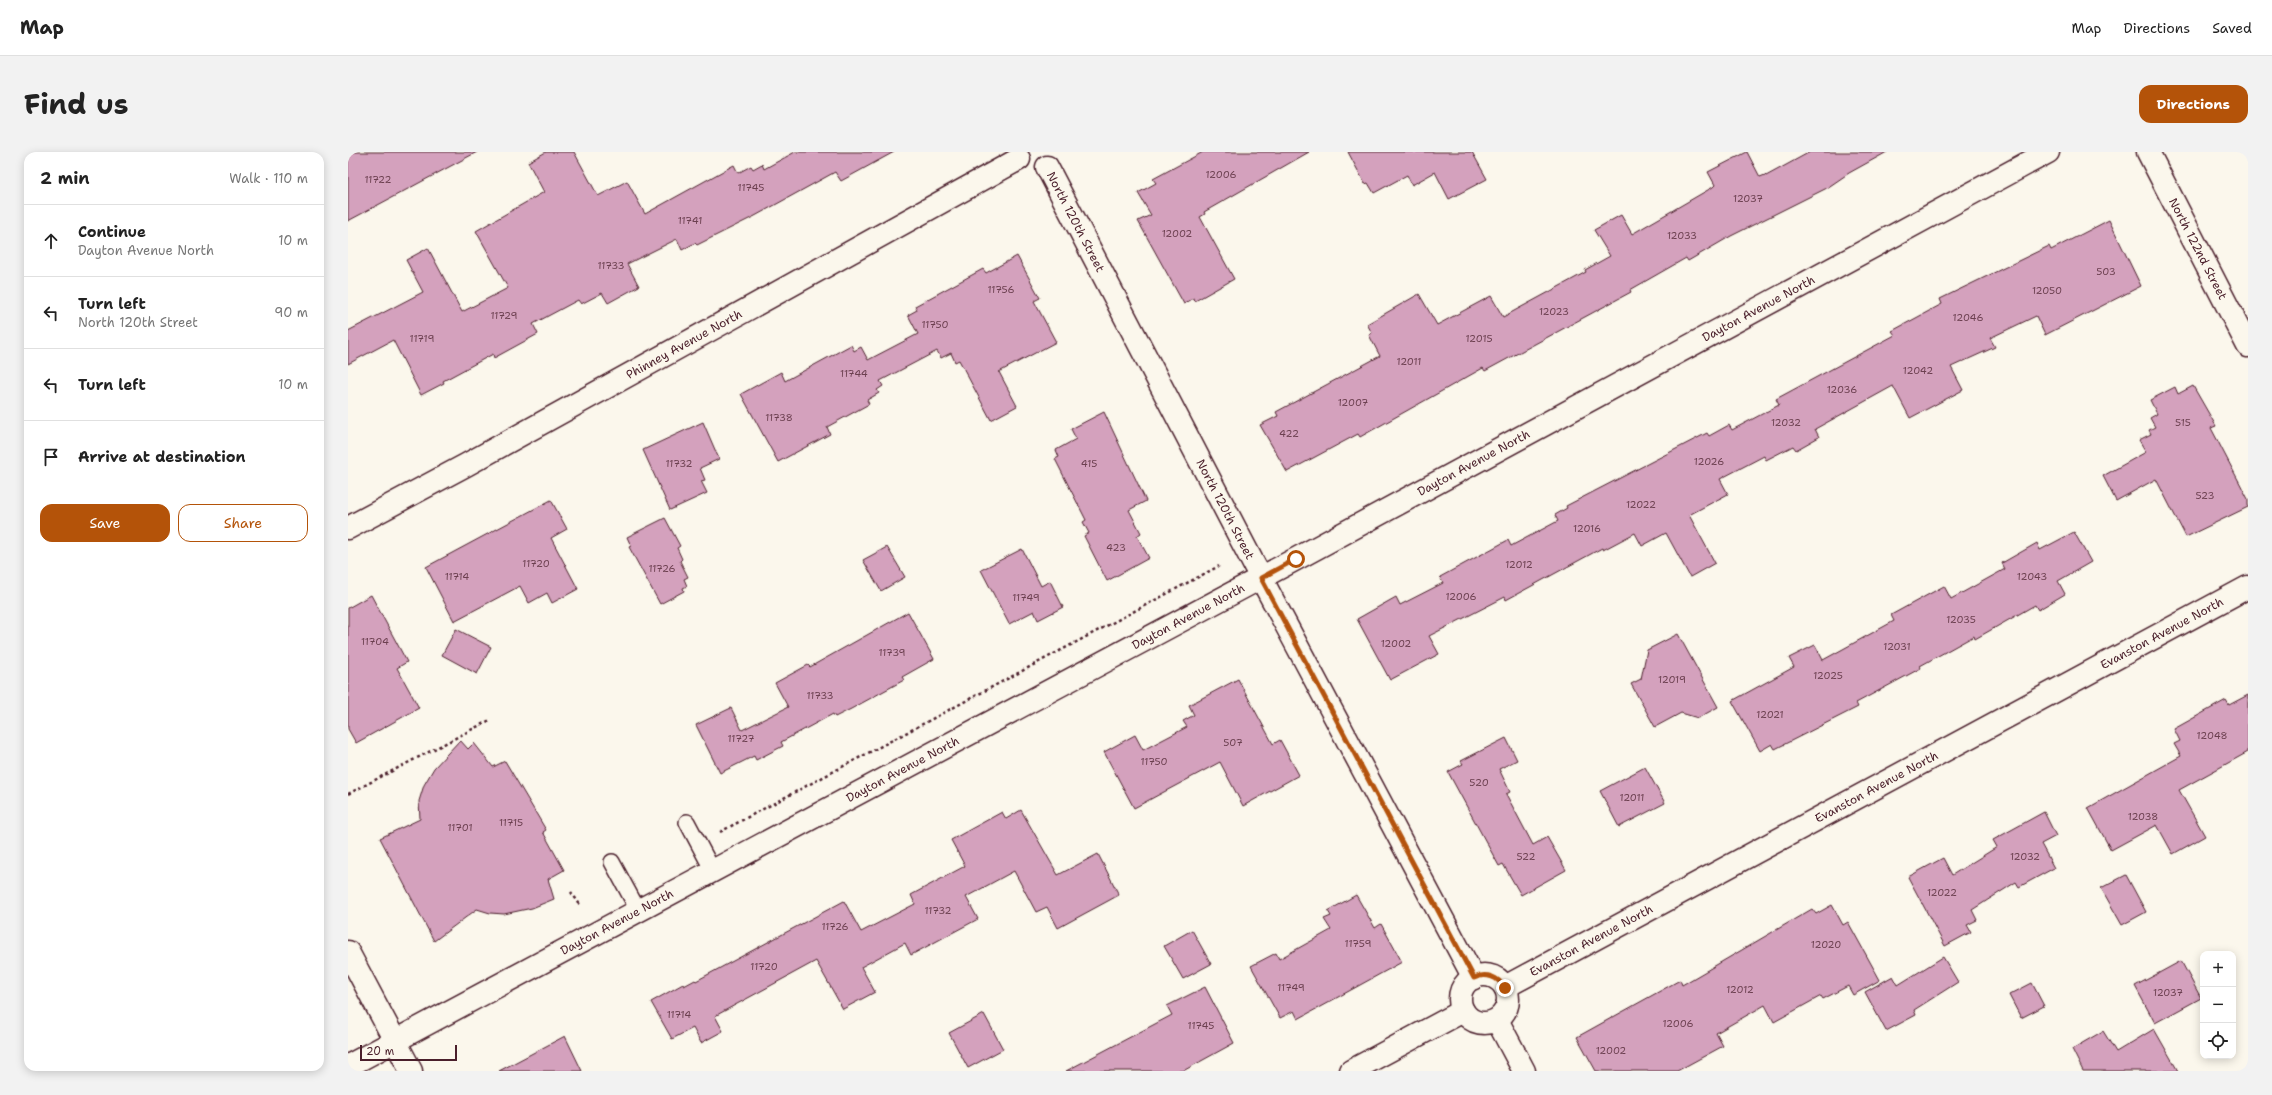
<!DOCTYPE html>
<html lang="en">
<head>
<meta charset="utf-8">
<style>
  body { margin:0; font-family:"Shantell Sans",sans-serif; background:#f2f2f2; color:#222 }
  .controls { position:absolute; right:12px; bottom:12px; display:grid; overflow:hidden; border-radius:8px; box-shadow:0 2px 10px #0003 }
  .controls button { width:36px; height:36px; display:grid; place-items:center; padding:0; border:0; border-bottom:1px solid #e0e0e0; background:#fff; color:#222; font:20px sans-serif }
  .scale { position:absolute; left:12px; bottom:10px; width:97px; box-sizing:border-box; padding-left:4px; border:2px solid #4a1f2b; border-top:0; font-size:11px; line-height:14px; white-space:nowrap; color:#4a1f2b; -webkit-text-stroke:3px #fbf7ec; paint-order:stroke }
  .stop { position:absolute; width:12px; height:12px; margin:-9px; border:3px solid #b45309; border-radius:50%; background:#fff }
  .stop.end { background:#b45309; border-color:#fff; box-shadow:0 1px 4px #0008 }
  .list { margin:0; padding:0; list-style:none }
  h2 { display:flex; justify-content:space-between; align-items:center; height:52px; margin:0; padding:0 16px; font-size:17px }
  h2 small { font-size:13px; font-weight:400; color:#767676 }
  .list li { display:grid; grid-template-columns:26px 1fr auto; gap:12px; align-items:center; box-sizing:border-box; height:72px; padding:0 16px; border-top:1px solid #e0e0e0 }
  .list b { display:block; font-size:15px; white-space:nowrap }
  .list p { margin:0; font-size:13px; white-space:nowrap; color:#767676 }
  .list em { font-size:13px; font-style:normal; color:#767676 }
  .actions { display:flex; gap:8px; padding:12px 16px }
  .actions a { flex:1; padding:9px 0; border:1px solid #b45309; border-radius:12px; text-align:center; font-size:14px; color:#b45309 }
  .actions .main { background:#b45309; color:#fff }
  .icon { flex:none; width:22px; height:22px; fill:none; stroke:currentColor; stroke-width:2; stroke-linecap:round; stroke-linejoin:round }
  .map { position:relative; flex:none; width:1900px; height:919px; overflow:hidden; border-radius:12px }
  header { display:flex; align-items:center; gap:24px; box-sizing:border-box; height:56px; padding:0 20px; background:#fff; border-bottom:1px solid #e0e0e0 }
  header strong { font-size:19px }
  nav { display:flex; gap:22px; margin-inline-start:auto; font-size:14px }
  .intro { display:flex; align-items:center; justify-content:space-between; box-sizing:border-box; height:96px; padding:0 24px }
  h1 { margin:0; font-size:28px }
  .button { padding:10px 18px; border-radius:12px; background:#b45309; color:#fff; font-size:14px; font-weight:700 }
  main { display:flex; gap:24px; padding:0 24px }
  aside { flex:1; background:#fff; border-radius:12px; box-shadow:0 2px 10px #0003 }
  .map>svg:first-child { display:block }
  .building { fill:#d4a1bd; stroke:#4a1f2b }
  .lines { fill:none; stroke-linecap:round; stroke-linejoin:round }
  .lane-casing { stroke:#4a1f2b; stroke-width:18 }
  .street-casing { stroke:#4a1f2b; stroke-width:25 }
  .secondary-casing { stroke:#4a1f2b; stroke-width:25 }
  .path { stroke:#4a1f2b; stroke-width:2.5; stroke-dasharray:3 3; stroke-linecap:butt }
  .lane { stroke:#fbf7ec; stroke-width:15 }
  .street { stroke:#fbf7ec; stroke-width:22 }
  .secondary { stroke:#fbf7ec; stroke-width:22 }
  .route { stroke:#b45309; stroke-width:5 }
  .labels { text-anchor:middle; stroke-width:3; stroke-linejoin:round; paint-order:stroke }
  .number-label { font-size:10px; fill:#6c4050 }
  .street-label { font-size:12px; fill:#4a1f2b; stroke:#fbf7ec }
</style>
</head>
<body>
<header>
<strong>Map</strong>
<nav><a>Map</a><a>Directions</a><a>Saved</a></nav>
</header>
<div class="intro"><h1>Find us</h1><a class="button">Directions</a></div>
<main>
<aside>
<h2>2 min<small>Walk · 110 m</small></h2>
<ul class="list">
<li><svg class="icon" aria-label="ahead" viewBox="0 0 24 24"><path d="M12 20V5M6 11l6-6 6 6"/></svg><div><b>Continue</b><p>Dayton Avenue North</p></div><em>10 m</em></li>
<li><svg class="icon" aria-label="left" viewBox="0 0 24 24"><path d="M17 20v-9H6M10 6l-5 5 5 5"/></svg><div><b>Turn left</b><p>North 120th Street</p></div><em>90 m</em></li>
<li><svg class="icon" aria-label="left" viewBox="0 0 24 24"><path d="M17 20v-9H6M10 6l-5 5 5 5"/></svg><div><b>Turn left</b></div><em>10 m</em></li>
<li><svg class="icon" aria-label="arrive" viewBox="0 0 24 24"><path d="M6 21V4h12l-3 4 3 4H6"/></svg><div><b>Arrive at destination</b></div></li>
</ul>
<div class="actions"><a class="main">Save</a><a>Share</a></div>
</aside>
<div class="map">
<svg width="1900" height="919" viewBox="0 0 1900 919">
  <rect width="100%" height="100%" fill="#fbf7ec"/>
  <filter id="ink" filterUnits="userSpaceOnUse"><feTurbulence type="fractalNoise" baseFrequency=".025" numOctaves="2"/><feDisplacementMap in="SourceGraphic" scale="8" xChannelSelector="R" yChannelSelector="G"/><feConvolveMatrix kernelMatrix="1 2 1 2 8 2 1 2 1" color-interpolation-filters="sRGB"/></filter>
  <g filter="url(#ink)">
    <g class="building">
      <path d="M0,0H129L0,69Z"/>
      <path d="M198,0H226L250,44L279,29L297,62L386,13L390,21L403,14L405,17L414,12L416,17L447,0H546L493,29L487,20L407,64L349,93L347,91L334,98L329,87L279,112L291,134L260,151L254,141L233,152L230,148L185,172L190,182L146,206L145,202L95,229L96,231L73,243L45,188L0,212V179L75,140L58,108L80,96L114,160L160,136L128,79L196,40L180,10Z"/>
      <path d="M855,0H961L856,60L857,62L852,65L886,127L847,149L846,146L836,152L790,69L803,63L790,41L808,31L805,27Z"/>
      <path d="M1000,0H1124L1139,27L1101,47L1087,20L1064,33L1059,23L1026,41L1020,31L1017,32Z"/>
      <path d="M1399,0L1412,25L1417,23L1418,24L1462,0H1539L1501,21L1479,36L1383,84L1340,109L1338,106L1282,138L1283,140L1137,219L1135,216L1012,285L1010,282L939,320L912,273L930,264L928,260L1032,204L1021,183L1024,181L1019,172L1071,142L1089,173L1143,144L1155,165L1238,120L1237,118L1262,104L1246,78L1273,63L1284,82L1365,35L1367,33L1360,20Z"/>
      <path d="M1761,68L1793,134L1697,183L1688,164L1642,186L1647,195L1603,215L1615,238L1562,266L1545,234L1467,277L1471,285L1448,298L1445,294L1418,308L1416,304L1372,327L1380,342L1341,363L1367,411L1342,425L1318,381L1294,394L1287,381L1255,398L1254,396L1158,448L1157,445L1081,484L1091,502L1042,528L1009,467L1048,445L1052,453L1095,431L1092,425L1160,388L1163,394L1210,369L1207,363L1219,356L1218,354L1359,281L1361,284L1381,273L1384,278L1431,253L1428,247L1547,183L1544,179L1594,152L1592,147L1701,94L1703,98Z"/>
      <path d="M669,104L692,146L686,149L708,190L651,220L669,254L643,268L611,208L607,210L603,201L593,206L589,199L532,229L535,234L529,238L531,241L519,248L521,252L479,275L482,282L430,310L393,242L433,220L437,229L503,193L506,199L513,195L520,208L570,182L560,163L569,158L567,154L635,117L638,121Z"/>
      <path d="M1845,234L1868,274L1863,276L1900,347V355L1838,385L1808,327L1768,349L1755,324L1798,300L1791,288L1803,282L1801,278L1807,275L1802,266L1809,262L1802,248L1827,235L1830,242Z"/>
      <path d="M756,260L798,349L781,358L793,381L789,384L801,406L759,429L736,384L741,381L735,370L738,368L707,307L711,305L708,298L728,287L723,277Z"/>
      <path d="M355,270L371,307L352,316L357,328L353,329L359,341L322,358L295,298Z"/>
      <path d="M203,348L219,377L203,386L230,437L204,451L199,441L181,451L172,434L106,469L78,415Z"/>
      <path d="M317,366L332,394L329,396L334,407L332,409L340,425L336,427L339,434L335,436L336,439L312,452L281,395L283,394L279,385Z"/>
      <path d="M1726,380L1743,410L1710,429L1717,442L1690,458L1687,453L1627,487L1626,484L1572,514L1573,516L1508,551L1510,555L1427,597L1424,592L1412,599L1384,549L1446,515L1441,506L1467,493L1475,508L1546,469L1543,463L1596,434L1603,447L1657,417L1654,411L1689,391L1692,398Z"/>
      <path d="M539,395L557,425L533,439L515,408Z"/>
      <path d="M674,397L693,434L702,429L715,455L690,468L686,459L661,472L633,418Z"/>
      <path d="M23,443L59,510L49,516L71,556L8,591L0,577V456Z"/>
      <path d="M560,460L586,507L554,525L556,528L503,557L487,565L485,562L433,590L435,594L408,608L406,604L372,621L348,573L383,556L394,578L440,555L427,531L460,513L462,515Z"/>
      <path d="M108,477L143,495L129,522L94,503Z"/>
      <path d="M1330,482L1370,555L1350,566L1333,561L1307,575L1283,532L1293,527L1299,498Z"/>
      <path d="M890,527L925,592L932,588L951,623L895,654L872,610L786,656L756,600L787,583L795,598L839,575L835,569L846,563L841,553Z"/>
      <path d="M1900,543V600L1831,638L1857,684L1825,702L1809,673L1763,698L1740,656L1833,604L1826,592L1832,589L1826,577L1878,548L1881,553Z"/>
      <path d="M1158,586L1169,608L1151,617L1162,640L1158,642L1185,693L1199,685L1218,718L1173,743L1155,712L1151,714L1100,620L1115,612L1113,609Z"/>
      <path d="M112,588L120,597L126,591L145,615L157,609L198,678L195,680L216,718L200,727L206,747L184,756L156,762L142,761L129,757L86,789L32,686L72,667L71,649L76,633L86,616Z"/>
      <path d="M1297,615L1317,651L1271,675L1252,639Z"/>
      <path d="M673,658L710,723L750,702L771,743L710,776L699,755L688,760L666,719L618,745L630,767L563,803L557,791L513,815L527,840L495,857L468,809L367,864L375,879L353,891L345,876L324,887L303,850L335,832L336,834L347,828L348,829L496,749L513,780L567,752L563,743L617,714L603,688L654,660L658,667Z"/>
      <path d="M1696,660L1708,684L1693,692L1706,716L1671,735L1668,730L1624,758L1629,768L1619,773L1623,780L1597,794L1560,725L1595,706L1604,723L1649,695L1645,688Z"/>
      <path d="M1778,723L1798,760L1774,773L1753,736Z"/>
      <path d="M1008,743L1027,776L1033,772L1054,810L950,867L946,859L932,866L903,814L928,801L931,807L983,778L976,767L983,764L980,759Z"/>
      <path d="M1484,753L1495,773L1500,770L1532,828L1505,843L1500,834L1475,847L1473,844L1426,870L1417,853L1368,881L1375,894L1329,919H1248L1229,885L1332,828L1334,833L1464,757L1468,762Z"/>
      <path d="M844,778L863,812L835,827L816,794Z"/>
      <path d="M1595,805L1610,830L1566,858L1568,863L1538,879L1517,840L1545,824L1550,833Z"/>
      <path d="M1833,809L1853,846L1807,871L1787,834Z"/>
      <path d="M1684,831L1696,854L1673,866L1661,843Z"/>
      <path d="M857,835L886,891L835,919H718L824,863L819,854Z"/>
      <path d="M636,862L655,897L620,916L601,881Z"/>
      <path d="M1806,877L1830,919H1735L1724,897L1755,879L1768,900Z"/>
      <path d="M217,884L234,919H151Z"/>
    </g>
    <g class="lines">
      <g class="lane-casing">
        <g id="lane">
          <path d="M339,670L365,719"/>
          <path d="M264,710L290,758"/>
        </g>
      </g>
      <g class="street-casing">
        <g id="street">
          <path id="s1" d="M1800,0L1900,194"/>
          <path id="s2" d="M699,15L913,426L1126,826"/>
          <path id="s3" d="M0,376L118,313L671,7"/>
          <path d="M0,800L63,919"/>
          <circle cx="1136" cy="847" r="24"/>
          <path id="s4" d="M1157,835L1900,435"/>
          <path d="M1149,868L1176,919"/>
          <path d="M1003,919L1115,859"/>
        </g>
      </g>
      <g class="secondary-casing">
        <g id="secondary">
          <path id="s5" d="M0,914L948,407L1700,0"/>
        </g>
      </g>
      <g class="path">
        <path d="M0,642L142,568"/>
        <path d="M372,680L871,414"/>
        <path d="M223,740L233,754"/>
      </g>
      <use href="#lane" class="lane"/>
      <use href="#street" class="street"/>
      <use href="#secondary" class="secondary"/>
    </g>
  </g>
  <g class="lines" filter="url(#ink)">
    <path class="route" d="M948,407L913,426L1126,826C1138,820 1150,825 1157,836"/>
  </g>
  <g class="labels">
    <g class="number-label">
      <text x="873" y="26">12006</text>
      <text x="30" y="31">11722</text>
      <text x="403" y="39">11745</text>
      <text x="1400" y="50">12037</text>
      <text x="342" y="72">11741</text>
      <text x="829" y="85">12002</text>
      <text x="1334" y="87">12033</text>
      <text x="263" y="117">11733</text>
      <text x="1758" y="123">503</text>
      <text x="653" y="141">11756</text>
      <text x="1699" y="142">12050</text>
      <text x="1206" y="163">12023</text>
      <text x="156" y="167">11729</text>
      <text x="1620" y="169">12046</text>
      <text x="587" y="176">11750</text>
      <text x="74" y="190">11719</text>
      <text x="1131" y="190">12015</text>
      <text x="1061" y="213">12011</text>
      <text x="1570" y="222">12042</text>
      <text x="506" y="225">11744</text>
      <text x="1494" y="241">12036</text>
      <text x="1005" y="254">12007</text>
      <text x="431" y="269">11738</text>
      <text x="1438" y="274">12032</text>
      <text x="1835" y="274">515</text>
      <text x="941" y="285">422</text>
      <text x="1361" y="313">12026</text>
      <text x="331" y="315">11732</text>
      <text x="741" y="315">415</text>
      <text x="1857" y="347">523</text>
      <text x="1293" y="356">12022</text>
      <text x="1239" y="380">12016</text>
      <text x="768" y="399">423</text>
      <text x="188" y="415">11720</text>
      <text x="1171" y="416">12012</text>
      <text x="314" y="420">11726</text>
      <text x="109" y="428">11714</text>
      <text x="1684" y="428">12043</text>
      <text x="1113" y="448">12006</text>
      <text x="678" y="449">11749</text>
      <text x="1613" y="471">12035</text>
      <text x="27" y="493">11704</text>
      <text x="1048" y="495">12002</text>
      <text x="1549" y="498">12031</text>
      <text x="544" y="504">11739</text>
      <text x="1480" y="527">12025</text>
      <text x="1324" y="531">12019</text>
      <text x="472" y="547">11733</text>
      <text x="1422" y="566">12021</text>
      <text x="1864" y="587">12048</text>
      <text x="393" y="590">11727</text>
      <text x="885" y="594">507</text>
      <text x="806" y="613">11750</text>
      <text x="1131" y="634">520</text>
      <text x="1284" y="649">12011</text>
      <text x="1795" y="668">12038</text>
      <text x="163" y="674">11715</text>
      <text x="112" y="679">11701</text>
      <text x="1178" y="708">522</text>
      <text x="1677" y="708">12032</text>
      <text x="1594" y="744">12022</text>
      <text x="590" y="762">11732</text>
      <text x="487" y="778">11726</text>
      <text x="1010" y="795">11759</text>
      <text x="1478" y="796">12020</text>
      <text x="416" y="818">11720</text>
      <text x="943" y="839">11749</text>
      <text x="1392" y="841">12012</text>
      <text x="1820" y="844">12037</text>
      <text x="331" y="866">11714</text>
      <text x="1330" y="875">12006</text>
      <text x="853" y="877">11745</text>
      <text x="1263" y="902">12002</text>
    </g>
    <g class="street-label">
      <text dy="4" stroke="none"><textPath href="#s2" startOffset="62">North 120th Street</textPath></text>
      <text dy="4" stroke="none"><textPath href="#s1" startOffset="109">North 122nd Street</textPath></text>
      <text dy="4" stroke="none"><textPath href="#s5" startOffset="1601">Dayton Avenue North</textPath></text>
      <text dy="4" stroke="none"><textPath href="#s3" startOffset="383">Phinney Avenue North</textPath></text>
      <text dy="4" stroke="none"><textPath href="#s5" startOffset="1277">Dayton Avenue North</textPath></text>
      <text dy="4" stroke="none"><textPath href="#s2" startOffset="386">North 120th Street</textPath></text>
      <text dy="4" stroke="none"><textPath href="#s5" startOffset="953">Dayton Avenue North</textPath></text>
      <text dy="4" stroke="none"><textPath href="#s4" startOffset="746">Evanston Avenue North</textPath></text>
      <text dy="4" stroke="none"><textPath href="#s5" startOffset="629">Dayton Avenue North</textPath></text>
      <text dy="4" stroke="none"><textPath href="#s4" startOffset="422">Evanston Avenue North</textPath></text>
      <text dy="4" stroke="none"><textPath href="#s5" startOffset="305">Dayton Avenue North</textPath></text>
      <text dy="4" stroke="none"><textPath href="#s4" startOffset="98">Evanston Avenue North</textPath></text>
    </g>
  </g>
</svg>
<div class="controls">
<button>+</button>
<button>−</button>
<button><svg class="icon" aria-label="locate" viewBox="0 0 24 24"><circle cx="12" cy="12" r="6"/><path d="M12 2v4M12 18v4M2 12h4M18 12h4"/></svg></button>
</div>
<div class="scale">20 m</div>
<div class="stop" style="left:948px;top:407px"></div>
<div class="stop end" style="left:1157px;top:836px"></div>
</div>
</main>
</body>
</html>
